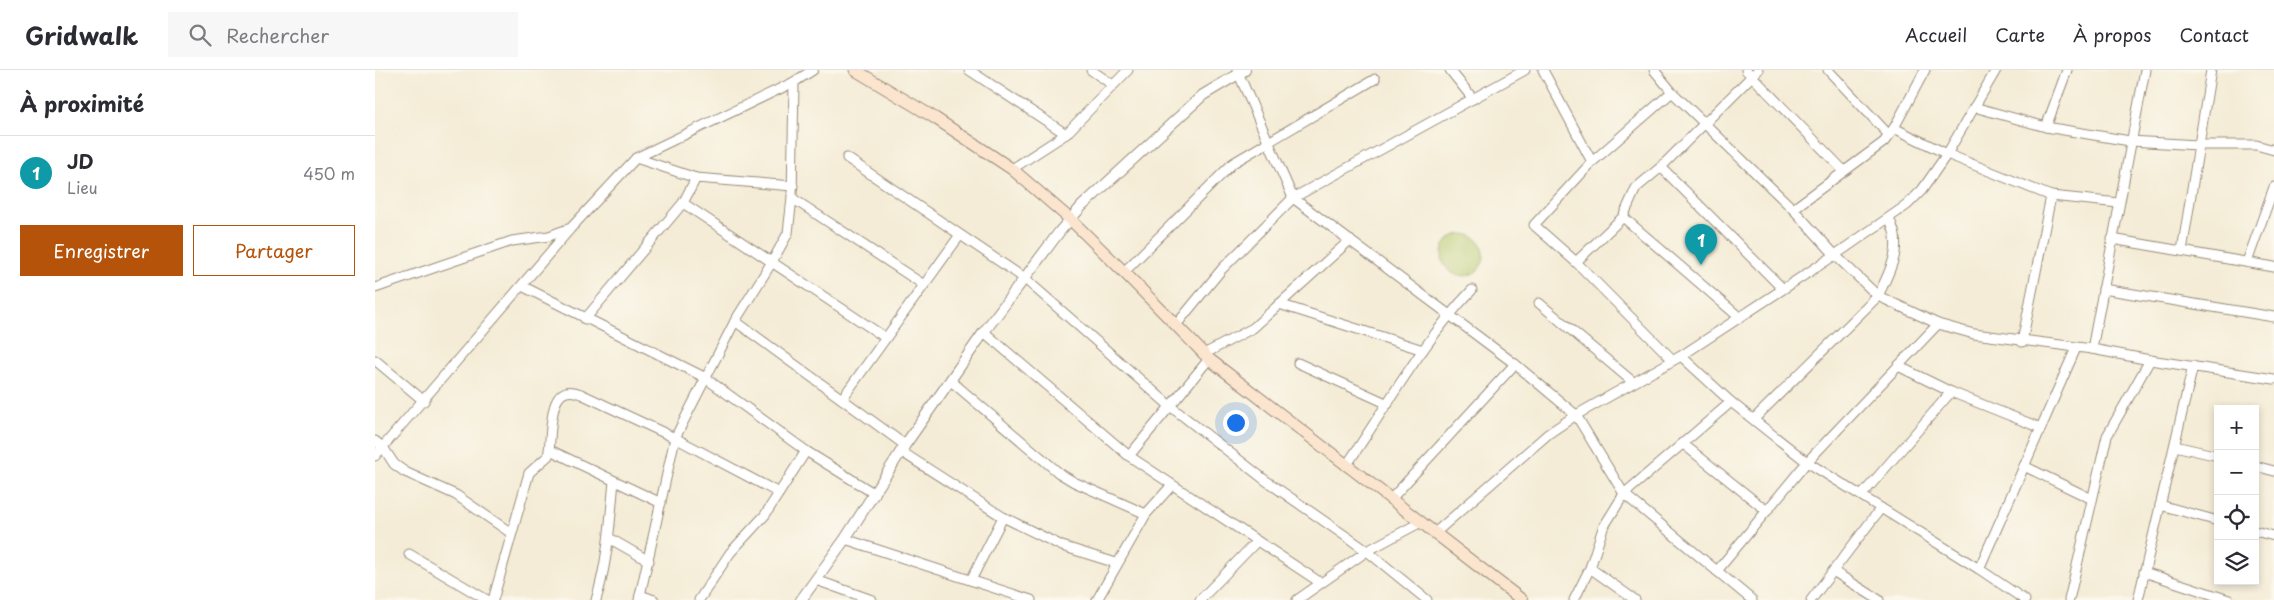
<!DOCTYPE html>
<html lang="fr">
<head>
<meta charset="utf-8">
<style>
  body { margin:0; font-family:"Playpen Sans",sans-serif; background:#f7f7f7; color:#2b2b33 }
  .controls { position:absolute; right:15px; bottom:15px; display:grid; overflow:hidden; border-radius:0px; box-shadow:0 2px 8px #0003 }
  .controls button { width:45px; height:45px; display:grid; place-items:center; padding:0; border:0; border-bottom:1px solid #e1e1e2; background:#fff; color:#2b2b33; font:25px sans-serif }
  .you { position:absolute; left:860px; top:352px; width:18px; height:18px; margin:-12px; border:4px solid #fff; border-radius:50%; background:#1a73e8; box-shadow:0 0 0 8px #1a73e833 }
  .badge { display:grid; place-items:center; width:32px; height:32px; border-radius:50%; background:#b45309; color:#fff; font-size:16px; font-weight:700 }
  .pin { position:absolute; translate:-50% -41px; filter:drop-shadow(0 1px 2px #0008) }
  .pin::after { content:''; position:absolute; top:26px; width:18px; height:15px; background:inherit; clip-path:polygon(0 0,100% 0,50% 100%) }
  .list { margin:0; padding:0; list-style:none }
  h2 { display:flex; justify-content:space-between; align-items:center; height:65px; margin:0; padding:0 20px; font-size:21px }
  h2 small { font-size:16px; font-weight:400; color:#7c7c81 }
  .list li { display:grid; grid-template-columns:32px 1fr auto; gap:15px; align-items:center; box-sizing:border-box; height:75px; padding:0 20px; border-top:1px solid #e1e1e2 }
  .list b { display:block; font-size:19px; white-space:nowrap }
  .list p { margin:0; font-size:16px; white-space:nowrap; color:#7c7c81 }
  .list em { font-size:16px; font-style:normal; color:#7c7c81 }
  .actions { display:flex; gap:10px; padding:15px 20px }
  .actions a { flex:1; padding:11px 0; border:1px solid #b45309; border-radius:0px; text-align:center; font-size:18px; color:#b45309 }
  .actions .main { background:#b45309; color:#fff }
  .icon { flex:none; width:28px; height:28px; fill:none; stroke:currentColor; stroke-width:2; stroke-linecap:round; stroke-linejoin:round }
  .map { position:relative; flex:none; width:1899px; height:530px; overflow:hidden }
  header { display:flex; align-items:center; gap:30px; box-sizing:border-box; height:70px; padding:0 25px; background:#fff; border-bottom:1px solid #e1e1e2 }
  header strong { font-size:24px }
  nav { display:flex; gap:28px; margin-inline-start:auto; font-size:18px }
  .search { width:350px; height:45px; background:#f7f7f7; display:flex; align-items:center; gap:12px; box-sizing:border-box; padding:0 18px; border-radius:0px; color:#7c7c81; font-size:19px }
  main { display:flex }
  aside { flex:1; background:#fff }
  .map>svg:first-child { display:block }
  .green { fill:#b5c96c; stroke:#787a45 }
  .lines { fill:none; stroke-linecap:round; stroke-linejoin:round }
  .minor-casing { stroke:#988b7a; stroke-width:11 }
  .tertiary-casing { stroke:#988b7a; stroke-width:12 }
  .secondary-casing { stroke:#988b7a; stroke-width:13 }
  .minor { stroke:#fff; stroke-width:9 }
  .tertiary { stroke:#fff; stroke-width:10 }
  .secondary { stroke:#fbe5cf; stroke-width:11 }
</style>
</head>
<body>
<header>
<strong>Gridwalk</strong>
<div class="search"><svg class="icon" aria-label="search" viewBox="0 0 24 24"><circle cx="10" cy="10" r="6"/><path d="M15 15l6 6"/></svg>Rechercher</div>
<nav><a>Accueil</a><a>Carte</a><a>À propos</a><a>Contact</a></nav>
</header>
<main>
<aside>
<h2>À proximité<small></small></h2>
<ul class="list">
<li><span class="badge" style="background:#0f9aa8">1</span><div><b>JD</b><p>Lieu</p></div><em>450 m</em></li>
</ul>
<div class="actions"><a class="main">Enregistrer</a><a>Partager</a></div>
</aside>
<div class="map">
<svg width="1899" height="530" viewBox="0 0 1899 530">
  <rect width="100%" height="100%" fill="#fbf7ec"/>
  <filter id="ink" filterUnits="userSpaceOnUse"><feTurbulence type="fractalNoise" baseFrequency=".02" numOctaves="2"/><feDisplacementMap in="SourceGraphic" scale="10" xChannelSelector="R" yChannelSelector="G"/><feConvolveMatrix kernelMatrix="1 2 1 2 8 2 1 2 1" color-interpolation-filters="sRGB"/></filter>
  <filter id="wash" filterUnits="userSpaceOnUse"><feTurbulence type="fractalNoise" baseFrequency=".0096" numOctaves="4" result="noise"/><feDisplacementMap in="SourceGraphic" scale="20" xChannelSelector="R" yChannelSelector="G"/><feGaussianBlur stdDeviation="1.12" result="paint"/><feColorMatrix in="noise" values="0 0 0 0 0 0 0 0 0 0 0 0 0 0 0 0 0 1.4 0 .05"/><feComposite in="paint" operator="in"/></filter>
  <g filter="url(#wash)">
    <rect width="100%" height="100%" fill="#f4ecd6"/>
    <circle class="green" cx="1088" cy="185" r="21"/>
  </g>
  <g filter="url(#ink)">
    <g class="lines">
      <g class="minor-casing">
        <g id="minor">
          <path d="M594,0L691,64"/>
          <path d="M716,0L738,15"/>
          <path d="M862,0L918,128L1140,294L1201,345L1249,424L1377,530"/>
          <path d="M1075,0L1098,29"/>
          <path d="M1168,0L1217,92"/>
          <path d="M1279,0L1297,22L1418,139L1460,185L1503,226L1563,254L1599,264L1717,279L1775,290L1899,309"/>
          <path d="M1371,0L1469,101"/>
          <path d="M1453,0L1514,65"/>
          <path d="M1297,22L1217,92L1159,155L1201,192L1298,290"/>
          <path d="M1599,37L1671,57L1755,71L1823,75H1881L1899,80"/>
          <path d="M1671,57L1692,0"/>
          <path d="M1519,58L1572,84L1676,126L1744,133"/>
          <path d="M261,88L321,108L418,116"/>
          <path d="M472,88L649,208L795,336L890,410L992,481L1052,530"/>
          <path d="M1286,97L1407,218"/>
          <path d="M637,99L691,64L753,0"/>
          <path d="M417,128L549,215"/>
          <path d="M308,133L511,268"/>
          <path d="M1418,139L1509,72L1519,58L1550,0"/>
          <path d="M1248,147L1364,247"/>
          <path d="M1737,169L1899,197"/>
          <path d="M1807,181L1836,0"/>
          <path d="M1201,192L1248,147L1261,118L1286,97L1383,0"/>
          <path d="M1872,192L1899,117"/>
          <path d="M749,202L858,93L1000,9"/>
          <path d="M147,216L329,307L431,381L500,424"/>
          <path d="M0,218L137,171L174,166L193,159"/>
          <path d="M1728,219L1899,247"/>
          <path d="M1164,233L1258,312"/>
          <path d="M904,234L1048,280"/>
          <path d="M210,249L308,133L321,108"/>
          <path d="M360,251L530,375"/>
          <path d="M801,255L847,199L918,128L1150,0"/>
          <path d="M609,262L754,386L946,513"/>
          <path d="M1647,272L1676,126"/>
          <path d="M1717,279L1770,0"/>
          <path d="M829,284L878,258L975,170"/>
          <path d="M1306,286L1356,332L1432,392L1604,499L1650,530"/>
          <path d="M0,290L49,331"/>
          <path d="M923,293L1013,334"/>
          <path d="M1523,296L1576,322L1666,358"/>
          <path d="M576,311L684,403L699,412L771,444"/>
          <path d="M467,329L585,165"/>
          <path d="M1379,349L1503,226C1516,199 1529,176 1514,149"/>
          <path d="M0,371L8,377L19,394L30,402L81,425L136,463"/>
          <path d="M1307,373L1392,441"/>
          <path d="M1800,376L1843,386"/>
          <path d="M175,380L286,433"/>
          <path d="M527,382L628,447L687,476L741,493"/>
          <path d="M0,386L195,159L261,88L419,12L438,0"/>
          <path d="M754,386L834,289"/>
          <path d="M971,396C1012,336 1047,272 1097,220"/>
          <path d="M1649,396L1717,429"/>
          <path d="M1880,396L1899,401"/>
          <path d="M1487,425L1576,322"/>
          <path d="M1016,429L1140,294"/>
          <path d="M1785,435L1843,451"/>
          <path d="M1880,461L1899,466"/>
          <path d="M1061,462L1173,364L1201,345L1306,286L1460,185L1532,135L1547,120L1572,84L1621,0"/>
          <path d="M234,468L274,491"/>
          <path d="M470,469L656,530"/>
          <path d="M34,484L112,530"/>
          <path d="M1215,498L1260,530"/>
          <path d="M1604,499L1701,278"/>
          <path d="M1342,501L1432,392L1563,254"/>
          <path d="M1458,501L1504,530"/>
          <path d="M1769,502L1854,530"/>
          <path d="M441,510L497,530"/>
          <path d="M596,510L628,447"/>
          <path d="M265,525L279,530"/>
          <path d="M118,530L154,403L173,386C178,368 170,309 206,324L300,368L404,423"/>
          <path d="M221,530C233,491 235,452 239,411"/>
          <path d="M264,530L300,368L360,251L397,192L413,163L417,128L419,12"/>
          <path d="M324,530L355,483L390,445L431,381"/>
          <path d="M722,530L771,444L797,415"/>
          <path d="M825,530L882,471"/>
          <path d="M922,530L992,481L1046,452"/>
          <path d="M1199,530L1215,498L1228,458L1249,424L1356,332"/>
          <path d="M1436,530L1506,438"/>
          <path d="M1694,530L1732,366L1775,290"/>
          <path d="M1763,530L1818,296"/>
        </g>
      </g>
      <g class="tertiary-casing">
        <path id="tertiary" d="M426,530L470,469L530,375L609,262L685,161L707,136L828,25L870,0"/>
      </g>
      <g class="secondary-casing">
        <path id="secondary" d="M480,0L560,48L637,99L695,149L749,202L834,289L1147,530"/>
      </g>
      <use href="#minor" class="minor"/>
      <use href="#tertiary" class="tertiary"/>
      <use href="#secondary" class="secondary"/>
    </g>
  </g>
</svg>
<div class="controls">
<button>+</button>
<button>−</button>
<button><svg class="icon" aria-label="locate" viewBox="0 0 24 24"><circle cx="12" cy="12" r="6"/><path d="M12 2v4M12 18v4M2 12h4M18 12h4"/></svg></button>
<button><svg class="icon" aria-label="layers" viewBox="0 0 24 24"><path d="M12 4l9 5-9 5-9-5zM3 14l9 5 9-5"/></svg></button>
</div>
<div class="you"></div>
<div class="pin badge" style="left:1326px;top:195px;background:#0f9aa8">1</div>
</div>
</main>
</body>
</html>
